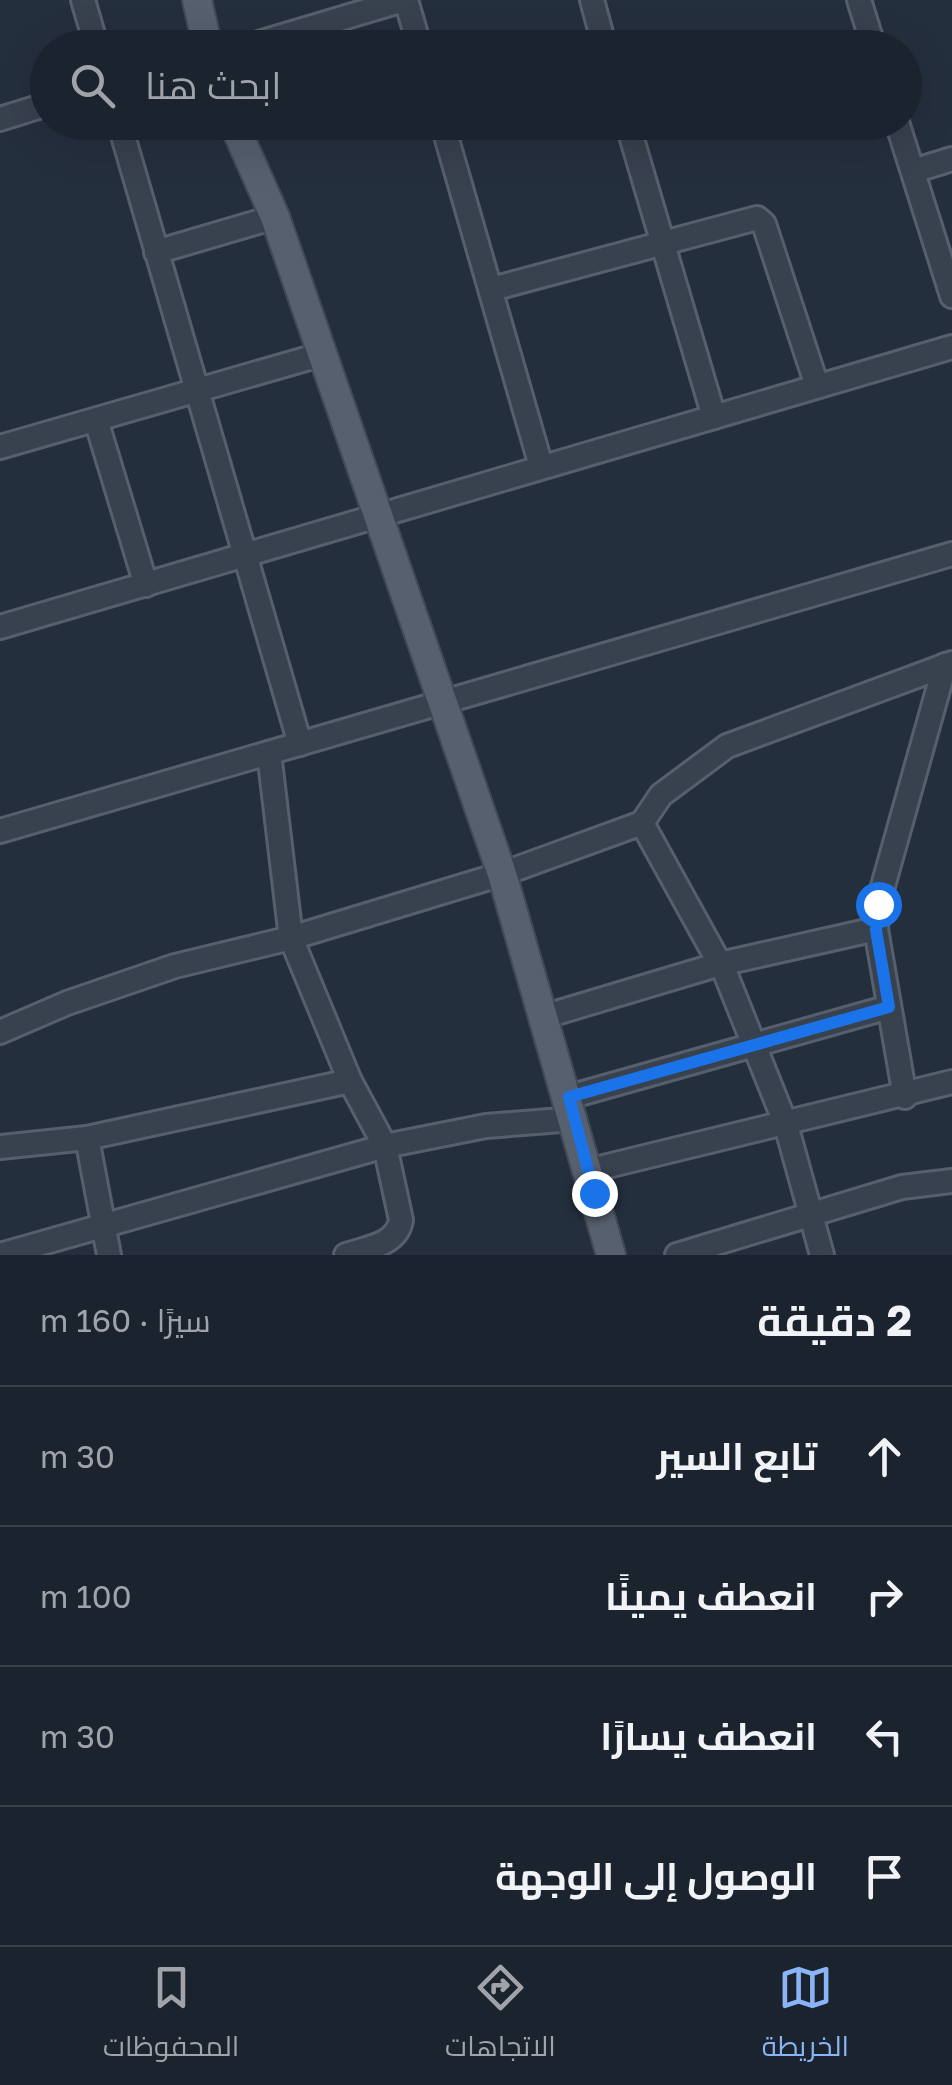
<!DOCTYPE html>
<html lang="ar">
<head>
<meta charset="utf-8">
<style>
  body { margin:0; font-family:"Golos Text",Cairo,sans-serif; background:#242b36; color:#f1f3f6; direction:rtl }
  .stop { position:absolute; width:30px; height:30px; margin:-22px; border:8px solid #1a73e8; border-radius:50%; background:#fff }
  .stop.end { background:#1a73e8; border-color:#fff; box-shadow:0 2px 10px #0008 }
  .list { margin:0; padding:0; list-style:none }
  h2 { display:flex; justify-content:space-between; align-items:center; height:130px; margin:0; padding:0 40px; font-size:42px }
  h2 small { font-size:32px; font-weight:400; color:#a0a4aa }
  .list li { display:grid; grid-template-columns:65px 1fr auto; gap:30px; align-items:center; box-sizing:border-box; height:140px; padding:0 40px; border-top:2px solid #39404a }
  .list b { display:block; font-size:38px; white-space:nowrap }
  .list em { font-size:32px; font-style:normal; color:#a0a4aa }
  .icon { flex:none; width:55px; height:55px; fill:none; stroke:currentColor; stroke-width:2; stroke-linecap:round; stroke-linejoin:round }
  .map { position:relative; flex:none; width:952px; height:1255px; overflow:hidden; direction:ltr }
  .search { position:absolute; background:#1b232e; box-shadow:0 10px 40px #0002; left:30px; right:30px; top:30px; height:110px; display:flex; align-items:center; gap:25px; box-sizing:border-box; padding:0 35px; border-radius:55px; color:#a0a4aa; font-size:38px }
  .sheet { height:690px; background:#1b232e }
  nav { display:flex; justify-content:space-around; align-items:center; box-sizing:border-box; height:140px; border-top:2px solid #39404a; background:#1b232e; font-size:28px; color:#a0a4aa }
  nav a { display:grid; justify-items:center; gap:5px }
  nav .on { color:#8ab4f8 }
  .map>svg:first-child { display:block }
  .lines { fill:none; stroke-linecap:round; stroke-linejoin:round }
  .minor-casing { stroke:#565f6c; stroke-width:28 }
  .major-casing { stroke:#414a57; stroke-width:32 }
  .minor { stroke:#38414e; stroke-width:22 }
  .major { stroke:#56606e; stroke-width:28 }
  .route { stroke:#1a73e8; stroke-width:12 }
</style>
</head>
<body>
<div class="map">
<svg width="952" height="1255" viewBox="0 0 952 1255">
  <rect width="100%" height="100%" fill="#242f3e"/>
  <g class="lines">
    <g class="minor-casing">
      <g id="minor">
        <path d="M83,0L97,48"/>
        <path d="M406,0L420,48"/>
        <path d="M592,0L605,48"/>
        <path d="M859,0L874,48"/>
        <path d="M242,48L403,0"/>
        <path d="M0,119L48,104"/>
        <path d="M119,122L300,744"/>
        <path d="M442,122L541,466"/>
        <path d="M627,122L714,417"/>
        <path d="M897,122L952,296"/>
        <path d="M913,171L952,159"/>
        <path d="M156,252L275,217"/>
        <path d="M492,289L757,218L764,224L817,386"/>
        <path d="M96,420L146,585"/>
        <path d="M0,447L323,354"/>
        <path d="M0,627L952,347"/>
        <path d="M269,753L291,938L350,1081L385,1146L401,1220C397,1245 367,1248 346,1255"/>
        <path d="M642,823L726,975L786,1125L822,1255"/>
        <path d="M0,831L952,554"/>
        <path d="M546,1016L720,964L876,929"/>
        <path d="M0,1032L67,1003L175,966L291,938L502,874L642,823L661,795L727,746L952,663"/>
        <path d="M569,1097L889,1007"/>
        <path d="M905,1097L876,929L878,904L945,665"/>
        <path d="M87,1138L109,1255"/>
        <path d="M0,1147L87,1138L350,1081"/>
        <path d="M587,1171L952,1082"/>
        <path d="M0,1255L385,1146L486,1126L574,1119"/>
        <path d="M677,1255L902,1187L952,1181"/>
      </g>
    </g>
    <g class="major-casing">
      <g id="major">
        <path d="M197,0L208,48"/>
        <path d="M233,122L275,217L502,874L611,1255"/>
      </g>
    </g>
    <use href="#minor" class="minor"/>
    <use href="#major" class="major"/>
  </g>
  <g class="lines">
    <path class="route" d="M594,1193L569,1097L889,1007L876,930L878,904"/>
  </g>
</svg>
<div class="stop" style="left:878px;top:904px"></div>
<div class="stop end" style="left:594px;top:1193px"></div>
<div class="search"><svg class="icon" aria-label="search" viewBox="0 0 24 24"><circle cx="10" cy="10" r="6"/><path d="M15 15l6 6"/></svg>ابحث هنا</div>
</div>
<section class="sheet">
<h2>2 دقيقة<small>سيرًا · 160 m</small></h2>
<ul class="list">
<li><svg class="icon" aria-label="ahead" viewBox="0 0 24 24"><path d="M12 20V5M6 11l6-6 6 6"/></svg><div><b>تابع السير</b></div><em>30 m</em></li>
<li><svg class="icon" aria-label="right" viewBox="0 0 24 24"><path d="M7 20v-9h11M14 6l5 5-5 5"/></svg><div><b>انعطف يمينًا</b></div><em>100 m</em></li>
<li><svg class="icon" aria-label="left" viewBox="0 0 24 24"><path d="M17 20v-9H6M10 6l-5 5 5 5"/></svg><div><b>انعطف يسارًا</b></div><em>30 m</em></li>
<li><svg class="icon" aria-label="arrive" viewBox="0 0 24 24"><path d="M6 21V4h12l-3 4 3 4H6"/></svg><div><b>الوصول إلى الوجهة</b></div></li>
</ul>
</section>
<nav>
<a class="on"><svg class="icon" aria-label="map" viewBox="0 0 24 24"><path d="M3 6l6-2 6 2 6-2v14l-6 2-6-2-6 2zM9 4v14M15 6v14"/></svg>الخريطة</a>
<a><svg class="icon" aria-label="directions" viewBox="0 0 24 24"><path d="M12 3l9 9-9 9-9-9zM9 14v-3h6M13 9l2 2-2 2"/></svg>الاتجاهات</a>
<a><svg class="icon" aria-label="saved" viewBox="0 0 24 24"><path d="M7 4h10v16l-5-4-5 4z"/></svg>المحفوظات</a>
</nav>
</body>
</html>
